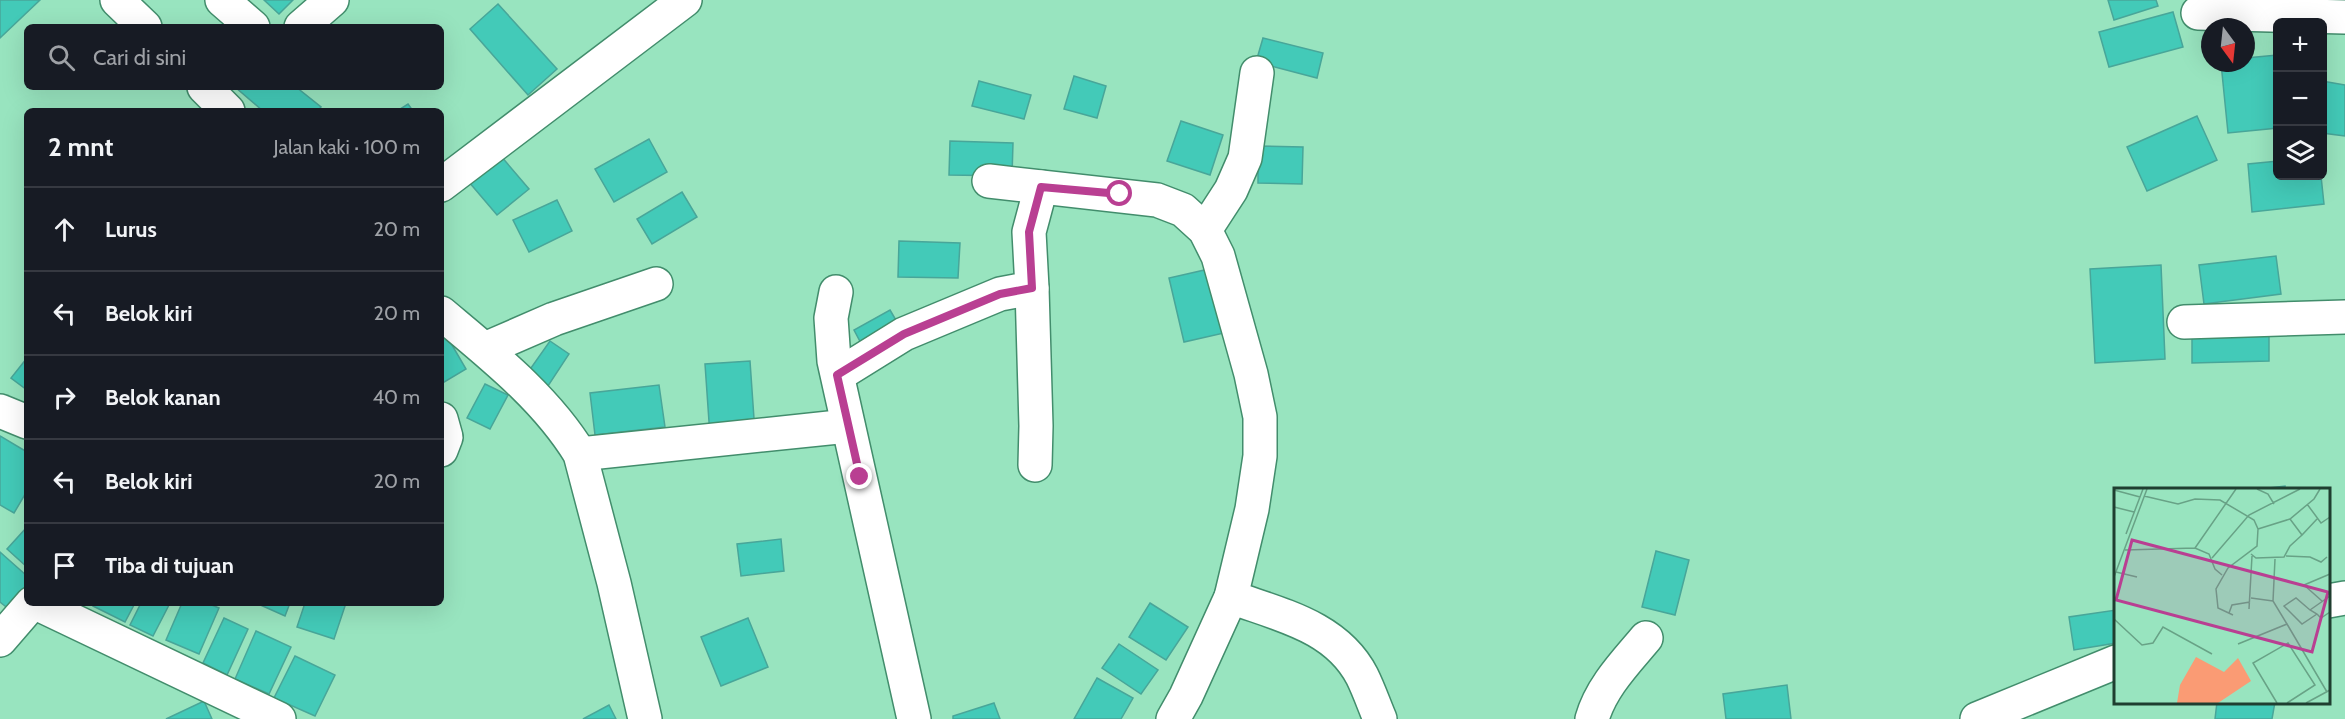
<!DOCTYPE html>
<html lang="id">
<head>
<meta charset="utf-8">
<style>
  body { margin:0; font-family:Cabin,sans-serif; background:#20242c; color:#f1f3f6 }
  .controls { position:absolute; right:18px; top:18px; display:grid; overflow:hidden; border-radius:9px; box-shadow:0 6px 24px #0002 }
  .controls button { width:54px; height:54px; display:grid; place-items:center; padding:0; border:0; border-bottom:2px solid #363941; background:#171b24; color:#f1f3f6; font:30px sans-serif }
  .compass { position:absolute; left:2201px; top:18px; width:54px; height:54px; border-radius:50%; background:#171b24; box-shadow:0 6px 24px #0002; rotate:165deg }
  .stop { position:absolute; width:18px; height:18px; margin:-14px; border:4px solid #b93f92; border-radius:50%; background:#fff }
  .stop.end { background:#b93f92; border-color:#fff; box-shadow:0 2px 6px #0008 }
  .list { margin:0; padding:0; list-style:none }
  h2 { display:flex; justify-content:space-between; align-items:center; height:78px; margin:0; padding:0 24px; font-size:26px }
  h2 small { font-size:20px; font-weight:400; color:#9ea1a6 }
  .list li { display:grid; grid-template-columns:39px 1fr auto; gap:18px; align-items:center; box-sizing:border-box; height:84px; padding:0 24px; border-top:2px solid #363941 }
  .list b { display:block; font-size:22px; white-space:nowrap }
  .list em { font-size:20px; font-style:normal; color:#9ea1a6 }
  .icon { flex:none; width:33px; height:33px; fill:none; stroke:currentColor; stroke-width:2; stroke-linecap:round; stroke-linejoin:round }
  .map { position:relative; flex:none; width:2345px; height:719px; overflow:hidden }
  .search { position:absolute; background:#171b24; box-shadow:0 6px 24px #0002; left:24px; top:24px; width:420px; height:66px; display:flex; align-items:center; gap:15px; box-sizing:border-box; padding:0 21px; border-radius:9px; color:#9ea1a6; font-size:22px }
  .panel { position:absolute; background:#171b24; box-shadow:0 6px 24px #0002; left:24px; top:108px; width:420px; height:498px; border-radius:9px }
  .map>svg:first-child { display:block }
  .building { fill:#43cab8; stroke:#48a699; stroke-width:1.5 }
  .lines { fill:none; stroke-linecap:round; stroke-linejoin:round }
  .minor-casing { stroke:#428d6c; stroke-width:36 }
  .minor { stroke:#fff; stroke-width:33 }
  .route { stroke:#b93f92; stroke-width:8 }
  .inset-road { fill:none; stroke:#68a286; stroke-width:1.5 }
  .view { fill:#b93f92; fill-opacity:0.15; stroke:#b93f92; stroke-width:3 }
  .inset-edge { fill:none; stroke:#1f3e30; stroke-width:3 }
</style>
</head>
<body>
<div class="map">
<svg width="2345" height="719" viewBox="0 0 2345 719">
  <rect width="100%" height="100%" fill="#98e4bf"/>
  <g class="building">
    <path d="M0,0H40L0,38Z"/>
    <path d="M264,0H293L279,14Z"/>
    <path d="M2108,0H2156L2158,6L2114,20Z"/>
    <path d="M498,4L557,69L528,95L470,29Z"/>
    <path d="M2173,12L2183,47L2109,67L2099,32Z"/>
    <path d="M1263,38L1323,53L1317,78L1256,62Z"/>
    <path d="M2277,55L2278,128L2228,133L2221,63H2246V58Z"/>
    <path d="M1074,76L1106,86L1097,118L1064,109Z"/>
    <path d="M979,81L1031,95L1024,119L972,106Z"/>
    <path d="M2322,81L2345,85V136L2322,133Z"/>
    <path d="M235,87H296L321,107L318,111H263Z"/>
    <path d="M408,104L413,111H397Z"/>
    <path d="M2197,116L2217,160L2147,191L2127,147Z"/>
    <path d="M1181,121L1223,135L1210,175L1167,161Z"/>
    <path d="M649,139L667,172L614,202L595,169Z"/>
    <path d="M950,141L1013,143L1012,176L949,175Z"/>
    <path d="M1258,146L1303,147L1302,184L1258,183Z"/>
    <path d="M495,149L529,189L497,215L463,175Z"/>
    <path d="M2278,161V176H2321L2324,204L2252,212L2248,164Z"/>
    <path d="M682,192L697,217L652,244L637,219Z"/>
    <path d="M557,200L572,231L529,252L513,220Z"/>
    <path d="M899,241L960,243L958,278L898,277Z"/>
    <path d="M2276,256L2281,294L2204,304L2199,265Z"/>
    <path d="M2161,265L2165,359L2095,363L2090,269Z"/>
    <path d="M1209,269L1224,333L1184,342L1169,278Z"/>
    <path d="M890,310L900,327L863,347L854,330Z"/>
    <path d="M445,333L466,369L441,384V336Z"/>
    <path d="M2269,336V361L2192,363V338Z"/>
    <path d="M550,341L569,354L546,389L526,375Z"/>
    <path d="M27,358V390L11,378Z"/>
    <path d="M750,361L755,433L710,436L705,364Z"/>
    <path d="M485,384L508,395L490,429L467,418Z"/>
    <path d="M659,385L665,427L595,435L590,393Z"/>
    <path d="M0,436L27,452V491L14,513L0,505Z"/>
    <path d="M2285,486V490H2252Z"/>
    <path d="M27,527V567L7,549Z"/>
    <path d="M781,539L784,571L741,576L737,544Z"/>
    <path d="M1656,551L1689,560L1675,615L1642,607Z"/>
    <path d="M0,552L27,576V589L10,610L0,602Z"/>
    <path d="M94,603H135L125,622L93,606Z"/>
    <path d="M141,603H170L153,636L130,625Z"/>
    <path d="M182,603H207L219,608L199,654L166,640Z"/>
    <path d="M256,603H290L285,616Z"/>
    <path d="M305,603H346L334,639L297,627Z"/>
    <path d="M1150,603L1188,627L1166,660L1129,637Z"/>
    <path d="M2116,610V643L2074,650L2069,617Z"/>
    <path d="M224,618L248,629L227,675L203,663Z"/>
    <path d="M748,618L768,667L721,686L701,637Z"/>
    <path d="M256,631L291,647L269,694L235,679Z"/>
    <path d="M1119,644L1158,670L1141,694L1102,668Z"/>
    <path d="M295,656L335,675L315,716L274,698Z"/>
    <path d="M1097,678L1133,698L1121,719H1074Z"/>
    <path d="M1787,685L1791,719H1726L1723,694Z"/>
    <path d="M204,701L212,719H166Z"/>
    <path d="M2217,702H2275L2272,719H2215Z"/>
    <path d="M994,703L1000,719H953V716Z"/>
    <path d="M609,705L616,719H583Z"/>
  </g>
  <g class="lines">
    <g class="minor-casing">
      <g id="minor">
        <path d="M117,0L145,27"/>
        <path d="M222,0L253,27"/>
        <path d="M2198,13L2345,17"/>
        <path d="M301,27L332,0"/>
        <path d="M204,87L228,111"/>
        <path d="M989,181L1157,200L1183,210L1205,230L1218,256L1251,374L1260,417V456L1252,509L1231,597L1186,696L1173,719"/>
        <path d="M441,185L685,0"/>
        <path d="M1205,230L1231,190L1245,158L1257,73"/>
        <path d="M1032,288L1036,426L1035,465"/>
        <path d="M836,292L831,318L834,361L914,719"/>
        <path d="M441,313C491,355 546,398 580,454L614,583L645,719"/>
        <path d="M2184,322L2345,317"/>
        <path d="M485,349L554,319L656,284"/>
        <path d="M838,375L904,334L1000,294L1032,288L1029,232L1041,187"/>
        <path d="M0,411L27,422"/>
        <path d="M441,419L446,437L441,450"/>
        <path d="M580,454L848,426"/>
        <path d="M1231,597C1280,615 1336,626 1362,676C1369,690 1374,705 1380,719"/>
        <path d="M2328,601L2345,598"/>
        <path d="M36,603L279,719"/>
        <path d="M0,640L32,603"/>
        <path d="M1592,719C1601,687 1626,662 1646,638"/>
        <path d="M1977,719L2116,662"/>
      </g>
    </g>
    <use href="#minor" class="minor"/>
  </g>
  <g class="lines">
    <path class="route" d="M860,477L837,375L904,334L1000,294L1032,288L1029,232L1041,187L1120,194"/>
  </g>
  <g transform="translate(2114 488)">
    <rect width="216" height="216" fill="#98e4bf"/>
    <path d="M82,169L110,184L124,170L137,193L104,215H63L66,197Z" fill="#fa9b74"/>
    <path class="inset-road" d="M143,1L154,6L160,16M0,2L26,9M30,8L64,16L81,11L106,12L140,32L144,41L143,58L114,80L102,101L104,120L119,127M193,16L207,35L216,29M0,19L20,24M176,31L188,47L203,31M144,41L176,31L200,11L206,1M12,46L29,1M81,60L122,1M11,62L81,60L95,66L101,81L108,87M137,66L142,70L170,69L176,58L188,47M172,68L196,69L207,74L213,69M98,70L135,27L186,1M2,84L23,89M0,89L33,1M190,97L216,86M190,97L208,113M137,110L159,113M135,121L138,68M196,122L216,108M115,125L118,117L136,114M203,126L188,136L170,118L182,110L196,122L203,126L207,130L216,124M0,131L28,157L39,155L49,139L98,166M173,136L213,204M124,156L173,136L159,113L161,71M163,215L139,175L174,155L201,197L173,215M192,215L216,202"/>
    <path class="view" d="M18,52L214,104L198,164L2,112Z"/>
    <rect width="216" height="216" class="inset-edge"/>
  </g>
</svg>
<div class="controls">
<button>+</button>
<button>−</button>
<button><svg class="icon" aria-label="layers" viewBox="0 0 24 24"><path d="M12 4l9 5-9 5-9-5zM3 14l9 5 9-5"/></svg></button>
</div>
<svg class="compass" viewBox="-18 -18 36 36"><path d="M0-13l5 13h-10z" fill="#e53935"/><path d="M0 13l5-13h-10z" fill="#9ea1a6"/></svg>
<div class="stop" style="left:1120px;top:194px"></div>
<div class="stop end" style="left:860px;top:477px"></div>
<div class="search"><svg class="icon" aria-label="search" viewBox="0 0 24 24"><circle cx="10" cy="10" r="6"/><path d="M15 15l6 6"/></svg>Cari di sini</div>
<section class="panel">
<h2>2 mnt<small>Jalan kaki · 100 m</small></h2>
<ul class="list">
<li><svg class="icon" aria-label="ahead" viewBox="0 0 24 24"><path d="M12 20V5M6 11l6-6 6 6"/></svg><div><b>Lurus</b></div><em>20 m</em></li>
<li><svg class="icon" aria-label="left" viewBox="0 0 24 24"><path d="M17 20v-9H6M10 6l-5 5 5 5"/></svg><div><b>Belok kiri</b></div><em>20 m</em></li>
<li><svg class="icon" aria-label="right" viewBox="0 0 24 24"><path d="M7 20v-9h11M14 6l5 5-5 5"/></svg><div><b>Belok kanan</b></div><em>40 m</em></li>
<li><svg class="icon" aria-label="left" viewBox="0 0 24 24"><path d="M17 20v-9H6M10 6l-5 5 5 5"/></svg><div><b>Belok kiri</b></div><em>20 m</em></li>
<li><svg class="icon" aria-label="arrive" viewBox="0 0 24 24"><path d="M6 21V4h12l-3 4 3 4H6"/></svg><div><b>Tiba di tujuan</b></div></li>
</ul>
</section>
</div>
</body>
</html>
